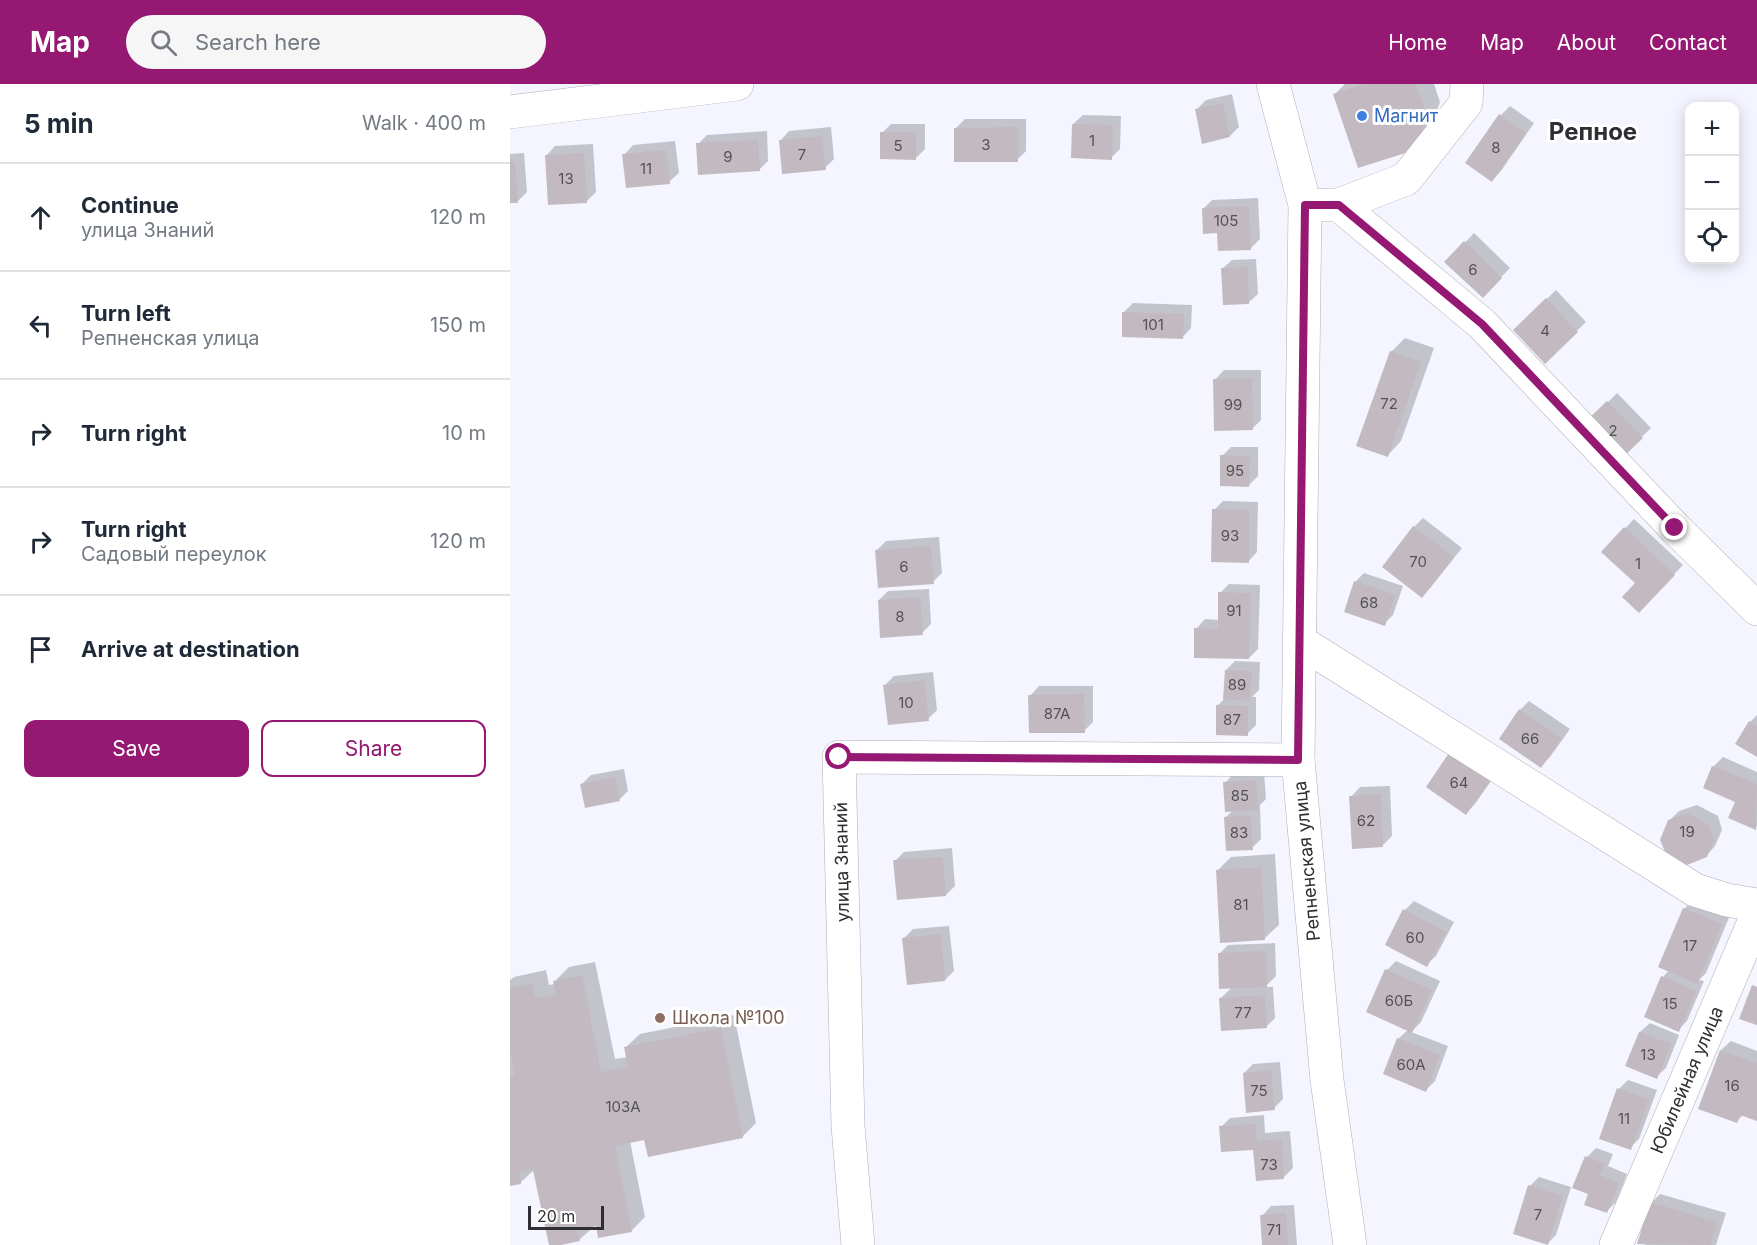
<!DOCTYPE html>
<html lang="en">
<head>
<meta charset="utf-8">
<style>
  body { margin:0; font-family:Inter,sans-serif; background:#f6f6f7; color:#1f2937 }
  .controls { position:absolute; right:18px; top:18px; display:grid; overflow:hidden; border-radius:12px; box-shadow:0 3px 15px #0003 }
  .controls button { width:54px; height:54px; display:grid; place-items:center; padding:0; border:0; border-bottom:2px solid #e0e1e3; background:#fff; color:#1f2937; font:30px sans-serif }
  .scale { position:absolute; left:18px; bottom:15px; width:76px; box-sizing:border-box; padding-left:6px; border:3px solid #2f2f33; border-top:0; font-size:16px; line-height:21px; white-space:nowrap; color:#2f2f33; -webkit-text-stroke:4px #fff; paint-order:stroke }
  .stop { position:absolute; width:18px; height:18px; margin:-14px; border:4px solid #951872; border-radius:50%; background:#fff }
  .stop.end { background:#951872; border-color:#fff; box-shadow:0 2px 6px #0008 }
  .list { margin:0; padding:0; list-style:none }
  h2 { display:flex; justify-content:space-between; align-items:center; height:78px; margin:0; padding:0 24px; font-size:26px }
  h2 small { font-size:20px; font-weight:400; color:#747a83 }
  .list li { display:grid; grid-template-columns:39px 1fr auto; gap:18px; align-items:center; box-sizing:border-box; height:108px; padding:0 24px; border-top:2px solid #e0e1e3 }
  .list b { display:block; font-size:22px; white-space:nowrap }
  .list p { margin:0; font-size:20px; white-space:nowrap; color:#747a83 }
  .list em { font-size:20px; font-style:normal; color:#747a83 }
  .actions { display:flex; gap:12px; padding:18px 24px }
  .actions a { flex:1; padding:14px 0; border:2px solid #951872; border-radius:12px; text-align:center; font-size:21px; color:#951872 }
  .actions .main { background:#951872; color:#fff }
  .icon { flex:none; width:33px; height:33px; fill:none; stroke:currentColor; stroke-width:2; stroke-linecap:round; stroke-linejoin:round }
  .map { position:relative; flex:none; width:1247px; height:1161px; overflow:hidden }
  header { display:flex; align-items:center; gap:36px; box-sizing:border-box; height:84px; padding:0 30px; background:#951872; color:#fff }
  header strong { font-size:28px }
  nav { display:flex; gap:33px; margin-inline-start:auto; font-size:21px }
  .search { width:420px; height:54px; background:#f6f6f7; display:flex; align-items:center; gap:15px; box-sizing:border-box; padding:0 21px; border-radius:33px; color:#747a83; font-size:22px }
  main { display:flex }
  aside { flex:1; background:#fff }
  .map>svg:first-child { display:block }
  .shadow { fill:#0003 }
  .building { fill:#c2bac0 }
  .lines { fill:none; stroke-linecap:round; stroke-linejoin:round }
  .minor-casing { stroke:#aeaeb7; stroke-width:34 }
  .minor { stroke:#fff; stroke-width:33 }
  .route { stroke:#951872; stroke-width:8 }
  .shop-dot { fill:#3f7fe0; stroke:#fff; stroke-width:2 }
  .education-dot { fill:#8d6e63; stroke:#fff; stroke-width:2 }
  .labels { text-anchor:middle; stroke-width:6; stroke-linejoin:round; paint-order:stroke }
  .number-label { font-size:15px; fill:#545256 }
  .shop-label { font-size:18px; fill:#366cbe; stroke:#fff; text-anchor:start }
  .street-label { font-size:18px; fill:#2f2f33; stroke:#fff }
  .education-label { font-size:18px; fill:#785e54; stroke:#fff; text-anchor:start }
  .district-label { font-size:24px; font-weight:bold; fill:#2f2f33; stroke:#fff }
</style>
</head>
<body>
<header>
<strong>Map</strong>
<div class="search"><svg class="icon" aria-label="search" viewBox="0 0 24 24"><circle cx="10" cy="10" r="6"/><path d="M15 15l6 6"/></svg>Search here</div>
<nav><a>Home</a><a>Map</a><a>About</a><a>Contact</a></nav>
</header>
<main>
<aside>
<h2>5 min<small>Walk · 400 m</small></h2>
<ul class="list">
<li><svg class="icon" aria-label="ahead" viewBox="0 0 24 24"><path d="M12 20V5M6 11l6-6 6 6"/></svg><div><b>Continue</b><p>улица Знаний</p></div><em>120 m</em></li>
<li><svg class="icon" aria-label="left" viewBox="0 0 24 24"><path d="M17 20v-9H6M10 6l-5 5 5 5"/></svg><div><b>Turn left</b><p>Репненская улица</p></div><em>150 m</em></li>
<li><svg class="icon" aria-label="right" viewBox="0 0 24 24"><path d="M7 20v-9h11M14 6l5 5-5 5"/></svg><div><b>Turn right</b></div><em>10 m</em></li>
<li><svg class="icon" aria-label="right" viewBox="0 0 24 24"><path d="M7 20v-9h11M14 6l5 5-5 5"/></svg><div><b>Turn right</b><p>Садовый переулок</p></div><em>120 m</em></li>
<li><svg class="icon" aria-label="arrive" viewBox="0 0 24 24"><path d="M6 21V4h12l-3 4 3 4H6"/></svg><div><b>Arrive at destination</b></div></li>
</ul>
<div class="actions"><a class="main">Save</a><a>Share</a></div>
</aside>
<div class="map">
<svg width="1247" height="1161" viewBox="0 0 1247 1161">
  <rect width="100%" height="100%" fill="#f4f5fe"/>
  <g class="shadow">
    <path d="M835,0H924L930,18L918,50L904,64L824,11Z"/>
    <path d="M722,10L729,43L720,52L687,25L696,16Z"/>
    <path d="M1000,22L1024,39L991,87L982,96L957,78L991,31Z"/>
    <path d="M573,31L611,32L610,65L601,74L563,40Z"/>
    <path d="M455,35H516V67L507,76L446,44Z"/>
    <path d="M381,40H415V65L406,74L372,49Z"/>
    <path d="M321,43L324,75L315,84L270,57L279,47Z"/>
    <path d="M257,47L258,77L249,86L188,60L197,51Z"/>
    <path d="M165,57L169,89L159,98L114,71L123,61Z"/>
    <path d="M83,60L86,108L77,117L36,72L45,62Z"/>
    <path d="M14,69L17,108L8,117L0,118V70Z"/>
    <path d="M748,114L750,155L741,164L708,148L693,125L702,116Z"/>
    <path d="M964,149L1000,184L973,212L937,178Z"/>
    <path d="M746,175L748,210L738,219L712,185L722,176Z"/>
    <path d="M1046,206L1076,238L1035,278L1005,246Z"/>
    <path d="M623,219L682,221L681,244L672,254L614,228Z"/>
    <path d="M895,254L924,264L891,357L878,371L881,268Z"/>
    <path d="M714,286H751V336L742,345L705,296Z"/>
    <path d="M1107,309L1141,344L1109,375L1076,340Z"/>
    <path d="M721,363H748V392L739,401L712,372Z"/>
    <path d="M713,417L748,418L747,468L738,478L704,426Z"/>
    <path d="M913,434L952,464L921,503L912,512L874,482L904,443Z"/>
    <path d="M1124,435L1173,481L1129,527L1127,499L1093,468Z"/>
    <path d="M429,453L432,489L423,498L366,467L376,457Z"/>
    <path d="M854,489L893,502L883,531L874,540L845,498Z"/>
    <path d="M719,500L750,501L748,565L739,574L686,545L695,535L709,536L710,509Z"/>
    <path d="M419,505L421,540L412,549L369,516L378,507Z"/>
    <path d="M725,577L750,578L749,606L742,613H746V641L737,650L707,622L715,614L716,586Z"/>
    <path d="M423,588L427,626L418,635L375,601L384,592Z"/>
    <path d="M529,602H583V638L574,647L520,612Z"/>
    <path d="M1019,617L1060,645L1040,673L1031,682L1010,626Z"/>
    <path d="M1247,631V671L1240,638Z"/>
    <path d="M951,658L990,684L965,720L956,729Z"/>
    <path d="M1213,673L1247,688V742L1245,744L1227,717L1195,703L1204,682Z"/>
    <path d="M114,685L118,707L109,716L72,700L81,691Z"/>
    <path d="M754,688L756,715L750,721L751,755L742,764L716,733L723,726L715,699L724,689Z"/>
    <path d="M880,702L882,752L873,761L841,713L850,703Z"/>
    <path d="M1187,721L1208,732L1212,746L1205,762L1196,772L1159,737L1169,727Z"/>
    <path d="M442,764L445,802L436,811L385,777L394,768Z"/>
    <path d="M765,770L769,841L755,854L707,787L721,773Z"/>
    <path d="M1183,816L1220,831L1196,889L1189,896L1194,897L1177,937L1168,946L1153,893L1159,886L1174,825Z"/>
    <path d="M904,817L944,838L926,872L916,881L895,826Z"/>
    <path d="M439,842L444,887L435,896L394,854L403,845Z"/>
    <path d="M765,859L766,892L755,903H763L765,934L756,943L711,914L722,903L709,870L718,861Z"/>
    <path d="M886,877L930,897L911,938L901,948L938,962L925,997L916,1006L888,955L898,946L877,886Z"/>
    <path d="M85,878L105,975L118,973L116,963L130,950L224,931L246,1039L232,1053L135,1054L120,1057L135,1133L121,1147L87,1140L69,1156L40,1161L25,1085L10,1099L0,1101V896L4,893L36,886L39,901L45,900V897L59,883Z"/>
    <path d="M1140,939L1169,951L1156,984L1146,993L1117,981L1130,948Z"/>
    <path d="M1221,957L1247,967V1035L1234,1030L1227,1037L1190,1024L1211,966Z"/>
    <path d="M770,978L773,1015L764,1024L734,989L743,980Z"/>
    <path d="M1118,996L1147,1006L1129,1055L1120,1064L1109,1005Z"/>
    <path d="M754,1031L755,1049L780,1047L783,1084L774,1093L745,1064L711,1043L720,1034Z"/>
    <path d="M1086,1064L1103,1070L1098,1082L1117,1090L1106,1118L1096,1128L1080,1110L1077,1073Z"/>
    <path d="M1029,1093L1061,1103L1046,1151L1037,1160L1020,1102Z"/>
    <path d="M1150,1110L1216,1129L1206,1161H1137L1129,1159L1141,1119Z"/>
    <path d="M784,1121L787,1161H754L752,1132L761,1122Z"/>
  </g>
  <g class="building">
    <path d="M853,0H906L917,32L905,66L848,84L823,10Z"/>
    <path d="M713,19L720,53L692,60L685,25Z"/>
    <path d="M989,30L1016,49L982,98L955,79Z"/>
    <path d="M562,40L603,41L602,76L561,74Z"/>
    <path d="M508,43V78H444V44Z"/>
    <path d="M370,48H406V76L370,75Z"/>
    <path d="M312,52L316,86L272,90L269,56Z"/>
    <path d="M248,56L250,87L188,91L186,59Z"/>
    <path d="M156,66L160,100L116,104L112,70Z"/>
    <path d="M74,69L77,119L38,121L35,71Z"/>
    <path d="M5,77L8,119H0V78Z"/>
    <path d="M739,122L741,166L708,167L707,149L693,150L692,124Z"/>
    <path d="M954,157L992,194L973,214L934,178Z"/>
    <path d="M738,183L739,220L713,221L711,184Z"/>
    <path d="M1036,214L1068,248L1035,280L1003,246Z"/>
    <path d="M612,228L674,230L673,255L612,253Z"/>
    <path d="M880,267L911,278L878,373L846,362Z"/>
    <path d="M742,294L743,346L704,347L703,295Z"/>
    <path d="M1097,317L1133,354L1109,377L1073,340Z"/>
    <path d="M710,371L740,372L739,403L710,402Z"/>
    <path d="M702,425L739,426V479L701,478Z"/>
    <path d="M903,442L944,473L912,514L872,483Z"/>
    <path d="M1114,443L1165,491L1129,529L1112,513L1125,499L1091,468Z"/>
    <path d="M421,462L424,500L368,504L365,466Z"/>
    <path d="M844,497L885,511L875,542L834,528Z"/>
    <path d="M708,508L741,509L739,575L684,574V544L708,545Z"/>
    <path d="M410,513L413,551L370,554L368,516Z"/>
    <path d="M715,586L742,587L740,617L713,615Z"/>
    <path d="M414,596L419,637L378,641L373,601Z"/>
    <path d="M574,610L575,649H519L518,611Z"/>
    <path d="M706,621L738,622V652L706,651Z"/>
    <path d="M1009,625L1052,654L1031,684L989,655Z"/>
    <path d="M1239,637L1247,642V673L1225,660Z"/>
    <path d="M941,666L982,694L956,731L916,703Z"/>
    <path d="M1202,682L1247,700L1246,746L1218,734L1225,718L1193,704Z"/>
    <path d="M105,693L110,717L75,724L70,700Z"/>
    <path d="M746,696L748,726L715,728L713,698Z"/>
    <path d="M871,710L873,763L842,765L839,712Z"/>
    <path d="M1177,729L1199,741L1204,756L1197,773L1177,781L1156,770L1150,756L1158,736Z"/>
    <path d="M741,731L743,766L716,767L714,733Z"/>
    <path d="M433,773L436,812L387,816L383,776Z"/>
    <path d="M751,783L755,856L710,859L706,786Z"/>
    <path d="M1173,824L1212,840L1187,900L1148,883Z"/>
    <path d="M893,825L936,848L917,883L875,861Z"/>
    <path d="M431,850L435,897L397,901L392,854Z"/>
    <path d="M756,867L757,903L709,905L708,869Z"/>
    <path d="M875,885L922,906L902,949L856,928Z"/>
    <path d="M72,891L91,988L118,983L114,963L211,944L233,1054L138,1073L134,1056L105,1062L122,1148L88,1154L86,1142L67,1145L70,1157L51,1161H39L23,1086L9,1089L11,1100L0,1102V992L5,991L0,966V904L22,899L25,914L46,910L43,897Z"/>
    <path d="M1151,892L1186,907L1169,948L1134,933Z"/>
    <path d="M1242,901L1247,903V941L1229,935Z"/>
    <path d="M755,911L757,944L711,947L709,914Z"/>
    <path d="M1129,948L1161,960L1147,995L1115,982Z"/>
    <path d="M887,954L930,971L916,1008L873,990Z"/>
    <path d="M1210,966L1247,979V1037L1230,1031L1227,1039L1188,1025Z"/>
    <path d="M761,986L765,1026L736,1029L733,989Z"/>
    <path d="M1107,1004L1139,1015L1121,1066L1089,1055Z"/>
    <path d="M746,1040L747,1057L772,1055L774,1095L746,1097L743,1066L711,1068L709,1042Z"/>
    <path d="M1075,1072L1095,1080L1090,1091L1109,1099L1097,1129L1074,1121L1078,1110L1062,1104Z"/>
    <path d="M1018,1101L1053,1112L1038,1161L1003,1150Z"/>
    <path d="M1140,1118L1207,1138L1201,1161L1127,1160Z"/>
    <path d="M776,1129L778,1161H752L750,1131Z"/>
  </g>
  <g class="lines">
    <g class="minor-casing">
      <g id="minor">
        <path d="M763,0L795,121L788,676L817,996L840,1161"/>
        <path d="M0,28L227,0"/>
        <path d="M812,121H829L896,95L956,19L957,0"/>
        <path d="M829,121L972,240L1165,444L1247,525"/>
        <path d="M789,557L1185,806L1217,816L1247,821"/>
        <path d="M348,1161L338,1042L329,673L788,676"/>
        <path d="M1106,1161L1247,831"/>
      </g>
    </g>
    <use href="#minor" class="minor"/>
  </g>
  <g class="lines">
    <path class="route" d="M329,673L788,676L795,121H829L972,240L1165,444"/>
  </g>
  <circle class="shop-dot" cx="852" cy="32" r="6"/>
  <circle class="education-dot" cx="150" cy="934" r="6"/>
  <g class="labels">
    <g class="number-label">
      <text x="582" y="62">1</text>
      <text x="476" y="66">3</text>
      <text x="388" y="67">5</text>
      <text x="986" y="69">8</text>
      <text x="292" y="76">7</text>
      <text x="218" y="78">9</text>
      <text x="136" y="90">11</text>
      <text x="56" y="100">13</text>
      <text x="716" y="142">105</text>
      <text x="963" y="191">6</text>
      <text x="643" y="246">101</text>
      <text x="1035" y="252">4</text>
      <text x="879" y="325">72</text>
      <text x="723" y="326">99</text>
      <text x="1103" y="352">2</text>
      <text x="725" y="392">95</text>
      <text x="720" y="457">93</text>
      <text x="908" y="483">70</text>
      <text x="1128" y="485">1</text>
      <text x="394" y="488">6</text>
      <text x="859" y="524">68</text>
      <text x="724" y="532">91</text>
      <text x="390" y="538">8</text>
      <text x="727" y="606">89</text>
      <text x="396" y="624">10</text>
      <text x="547" y="635">87А</text>
      <text x="722" y="641">87</text>
      <text x="1020" y="660">66</text>
      <text x="949" y="704">64</text>
      <text x="730" y="717">85</text>
      <text x="856" y="742">62</text>
      <text x="1177" y="753">19</text>
      <text x="729" y="754">83</text>
      <text x="731" y="826">81</text>
      <text x="905" y="859">60</text>
      <text x="1180" y="867">17</text>
      <text x="889" y="922">60Б</text>
      <text x="1160" y="925">15</text>
      <text x="733" y="934">77</text>
      <text x="1138" y="976">13</text>
      <text x="901" y="986">60А</text>
      <text x="1222" y="1007">16</text>
      <text x="749" y="1012">75</text>
      <text x="113" y="1028">103А</text>
      <text x="1114" y="1040">11</text>
      <text x="759" y="1086">73</text>
      <text x="1028" y="1136">7</text>
      <text x="764" y="1151">71</text>
    </g>
    <g class="shop-label">
      <text x="864" y="38">Магнит</text>
    </g>
    <g class="street-label">
      <text transform="translate(797 777) rotate(-95)" y="6">Репненская улица</text>
      <text transform="translate(332 778) rotate(-91)" y="6">улица Знаний</text>
      <text transform="translate(1177 996) rotate(-67)" y="6">Юбилейная улица</text>
    </g>
    <g class="education-label">
      <text x="162" y="940">Школа №100</text>
    </g>
    <g class="district-label">
      <text x="1083" y="56">Репное</text>
    </g>
  </g>
</svg>
<div class="controls">
<button>+</button>
<button>−</button>
<button><svg class="icon" aria-label="locate" viewBox="0 0 24 24"><circle cx="12" cy="12" r="6"/><path d="M12 2v4M12 18v4M2 12h4M18 12h4"/></svg></button>
</div>
<div class="scale">20 m</div>
<div class="stop" style="left:329px;top:673px"></div>
<div class="stop end" style="left:1165px;top:444px"></div>
</div>
</main>
</body>
</html>
